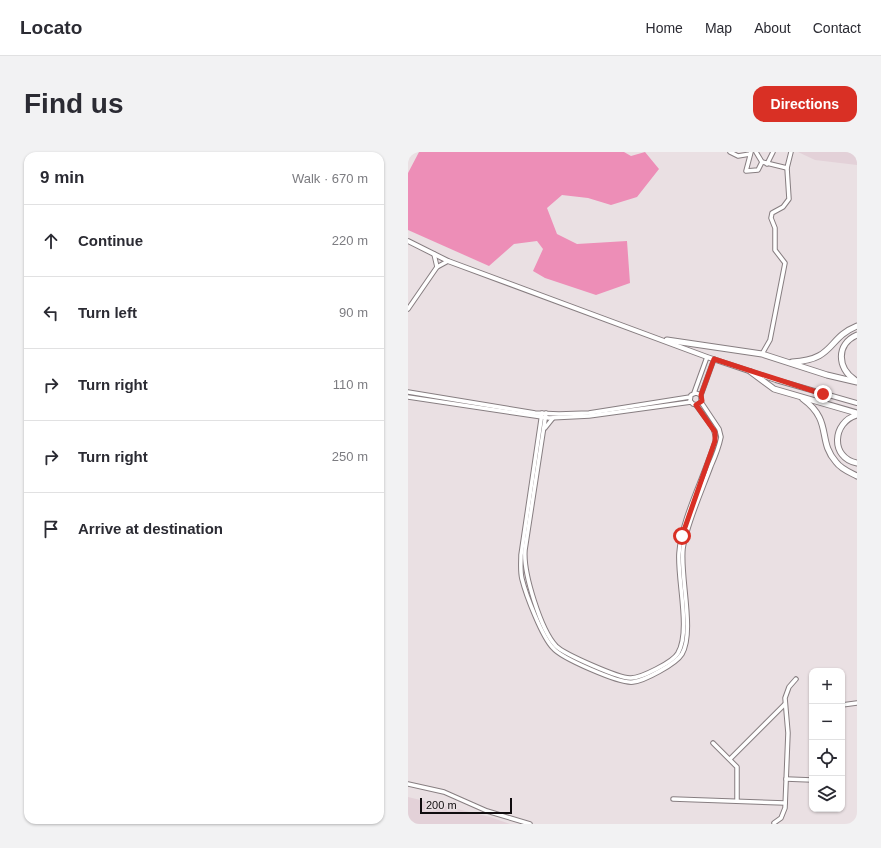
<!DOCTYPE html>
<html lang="en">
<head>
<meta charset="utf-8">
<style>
  body { margin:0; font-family:Arial,sans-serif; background:#f2f2f3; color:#2b2b33 }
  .controls { position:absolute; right:12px; bottom:12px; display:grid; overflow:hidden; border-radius:8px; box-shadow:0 1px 3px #0004 }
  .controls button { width:36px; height:36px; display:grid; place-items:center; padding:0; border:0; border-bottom:1px solid #e1e1e2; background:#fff; color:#2b2b33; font:20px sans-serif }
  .scale { position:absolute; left:12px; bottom:10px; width:92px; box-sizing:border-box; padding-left:4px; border:2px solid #100c0e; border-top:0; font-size:11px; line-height:14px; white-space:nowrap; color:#100c0e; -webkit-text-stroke:3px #eae0e3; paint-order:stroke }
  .stop { position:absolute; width:12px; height:12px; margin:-9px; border:3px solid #d93025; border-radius:50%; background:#fff }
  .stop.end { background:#d93025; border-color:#fff; box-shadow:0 1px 4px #0008 }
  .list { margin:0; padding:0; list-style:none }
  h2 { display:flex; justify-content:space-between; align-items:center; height:52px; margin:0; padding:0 16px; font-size:17px }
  h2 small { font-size:13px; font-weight:400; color:#7c7c81 }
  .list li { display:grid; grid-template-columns:26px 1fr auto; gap:12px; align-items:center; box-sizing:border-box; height:72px; padding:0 16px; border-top:1px solid #e1e1e2 }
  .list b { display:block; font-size:15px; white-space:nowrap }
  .list em { font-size:13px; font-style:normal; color:#7c7c81 }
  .icon { flex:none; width:22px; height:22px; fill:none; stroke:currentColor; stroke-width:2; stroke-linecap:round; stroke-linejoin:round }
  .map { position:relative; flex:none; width:449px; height:672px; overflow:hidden; border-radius:12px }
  header { display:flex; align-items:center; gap:24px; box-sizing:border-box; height:56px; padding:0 20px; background:#fff; border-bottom:1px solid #e1e1e2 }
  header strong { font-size:19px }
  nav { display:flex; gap:22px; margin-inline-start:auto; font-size:14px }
  .intro { display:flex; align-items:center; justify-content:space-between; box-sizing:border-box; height:96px; padding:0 24px }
  h1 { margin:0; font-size:28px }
  .button { padding:10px 18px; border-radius:12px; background:#d93025; color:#fff; font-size:14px; font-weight:700 }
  main { display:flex; gap:24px; padding:0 24px }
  aside { flex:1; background:#fff; border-radius:12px; box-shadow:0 1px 3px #0004 }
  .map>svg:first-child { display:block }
  .built { fill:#e3d1d8 }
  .forest { fill:#ed8eb7 }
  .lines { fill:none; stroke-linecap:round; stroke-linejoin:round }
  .minor-casing { stroke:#877e81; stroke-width:5.5 }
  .major-casing { stroke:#877e81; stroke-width:6 }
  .highway-casing { stroke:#877e81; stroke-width:7 }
  .minor { stroke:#fff; stroke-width:3.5 }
  .major { stroke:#fff; stroke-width:4 }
  .highway { stroke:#fff; stroke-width:5 }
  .route { stroke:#d93025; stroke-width:5 }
</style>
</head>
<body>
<header>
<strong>Locato</strong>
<nav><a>Home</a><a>Map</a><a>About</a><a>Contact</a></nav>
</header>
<div class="intro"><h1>Find us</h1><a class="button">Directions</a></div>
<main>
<aside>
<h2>9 min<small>Walk · 670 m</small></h2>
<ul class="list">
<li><svg class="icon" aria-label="ahead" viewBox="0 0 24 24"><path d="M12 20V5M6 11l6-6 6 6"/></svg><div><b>Continue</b></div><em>220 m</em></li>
<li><svg class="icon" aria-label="left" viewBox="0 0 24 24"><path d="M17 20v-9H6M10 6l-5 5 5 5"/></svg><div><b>Turn left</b></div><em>90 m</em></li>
<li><svg class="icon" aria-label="right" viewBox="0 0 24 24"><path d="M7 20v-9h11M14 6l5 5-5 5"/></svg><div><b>Turn right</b></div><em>110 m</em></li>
<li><svg class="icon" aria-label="right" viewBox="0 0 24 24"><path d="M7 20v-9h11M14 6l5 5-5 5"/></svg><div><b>Turn right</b></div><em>250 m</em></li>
<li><svg class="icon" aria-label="arrive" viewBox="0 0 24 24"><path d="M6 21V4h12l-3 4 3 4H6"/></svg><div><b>Arrive at destination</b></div></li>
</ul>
</aside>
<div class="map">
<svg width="449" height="672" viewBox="0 0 449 672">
  <rect width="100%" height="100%" fill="#eae0e3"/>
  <g class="built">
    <path d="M390,0H449V13L407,8Z"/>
    <path d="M0,645L82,665L102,672H0Z"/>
  </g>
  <path class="forest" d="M11,0H216L223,4L237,0L251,17L229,45L203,53L180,46L154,43L139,56L149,82L169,92L219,89L222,131L188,143L137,126L125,119L135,97L129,89L106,92L81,114L0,78V21Z"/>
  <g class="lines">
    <g class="minor-casing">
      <g id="minor">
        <path d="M322,0L330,4L342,2"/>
        <path d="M343,0L338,19L350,18L354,10"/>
        <path d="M348,0L354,10L379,16"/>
        <path d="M359,12L365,0"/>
        <path d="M26,102L29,115"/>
        <path d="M0,157L29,115L40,109"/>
        <path d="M354,202L362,188L377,111L367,98V76L363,66L364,61L375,55L381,47L379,16L383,0"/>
        <path d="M0,240L127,261L151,262L181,261L282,245"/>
        <path d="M286,241L299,205"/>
        <path d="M293,243L306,207"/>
        <path d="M0,245L141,266L181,264L283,250"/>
        <path d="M134,261L113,403C113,411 112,419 114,427C118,443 134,485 145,496C153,506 212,532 225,530C236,529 268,512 274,502C287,480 272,425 275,397C278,374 295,336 303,314C307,305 311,295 313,285L311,277L293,250V243L288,241L283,243L282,249L285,252L289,253L293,250"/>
        <path d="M138,261L117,398C115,421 133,478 148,494C156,502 212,527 223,526C233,526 265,510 270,501C283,479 269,427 271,401C273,373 289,339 299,312C302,303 306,295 308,286L305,276L288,253"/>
        <path d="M137,276L145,266"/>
        <path d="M434,553L449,551"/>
        <path d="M305,591L329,615V649"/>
        <path d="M322,607L377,552"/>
        <path d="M378,627L404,628"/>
        <path d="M0,632L36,640L79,659L122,672"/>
        <path d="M265,647L377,651"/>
        <path d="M366,671L373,666L377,656L380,581L377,546L381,535L388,527"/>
      </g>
    </g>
    <g class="major-casing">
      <path id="major" d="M0,89L40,109L299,205L368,228L449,251"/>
    </g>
    <g class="highway-casing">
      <g id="highway">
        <path d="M259,188L354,202L419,223L449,230"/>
        <path d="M384,210C427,208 419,186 449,174"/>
        <path d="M343,220L366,237L449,261"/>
        <path d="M447,228C429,216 428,192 449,183"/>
        <path d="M395,247C425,269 409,289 428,310C433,317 441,320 449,324"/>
        <path d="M449,263C424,270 422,306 449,311"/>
      </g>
    </g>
    <use href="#minor" class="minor"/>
    <use href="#major" class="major"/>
    <use href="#highway" class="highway"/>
  </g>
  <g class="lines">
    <path class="route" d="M274,384L307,289V280L288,253L294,249L293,243L306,207L415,242"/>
  </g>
</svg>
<div class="controls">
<button>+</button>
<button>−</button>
<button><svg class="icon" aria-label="locate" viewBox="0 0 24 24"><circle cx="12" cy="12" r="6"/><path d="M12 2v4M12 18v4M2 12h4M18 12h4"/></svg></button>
<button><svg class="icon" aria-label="layers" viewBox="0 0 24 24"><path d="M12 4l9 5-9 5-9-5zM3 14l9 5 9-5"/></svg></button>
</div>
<div class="scale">200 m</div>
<div class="stop" style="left:274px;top:384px"></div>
<div class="stop end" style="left:415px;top:242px"></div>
</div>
</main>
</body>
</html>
